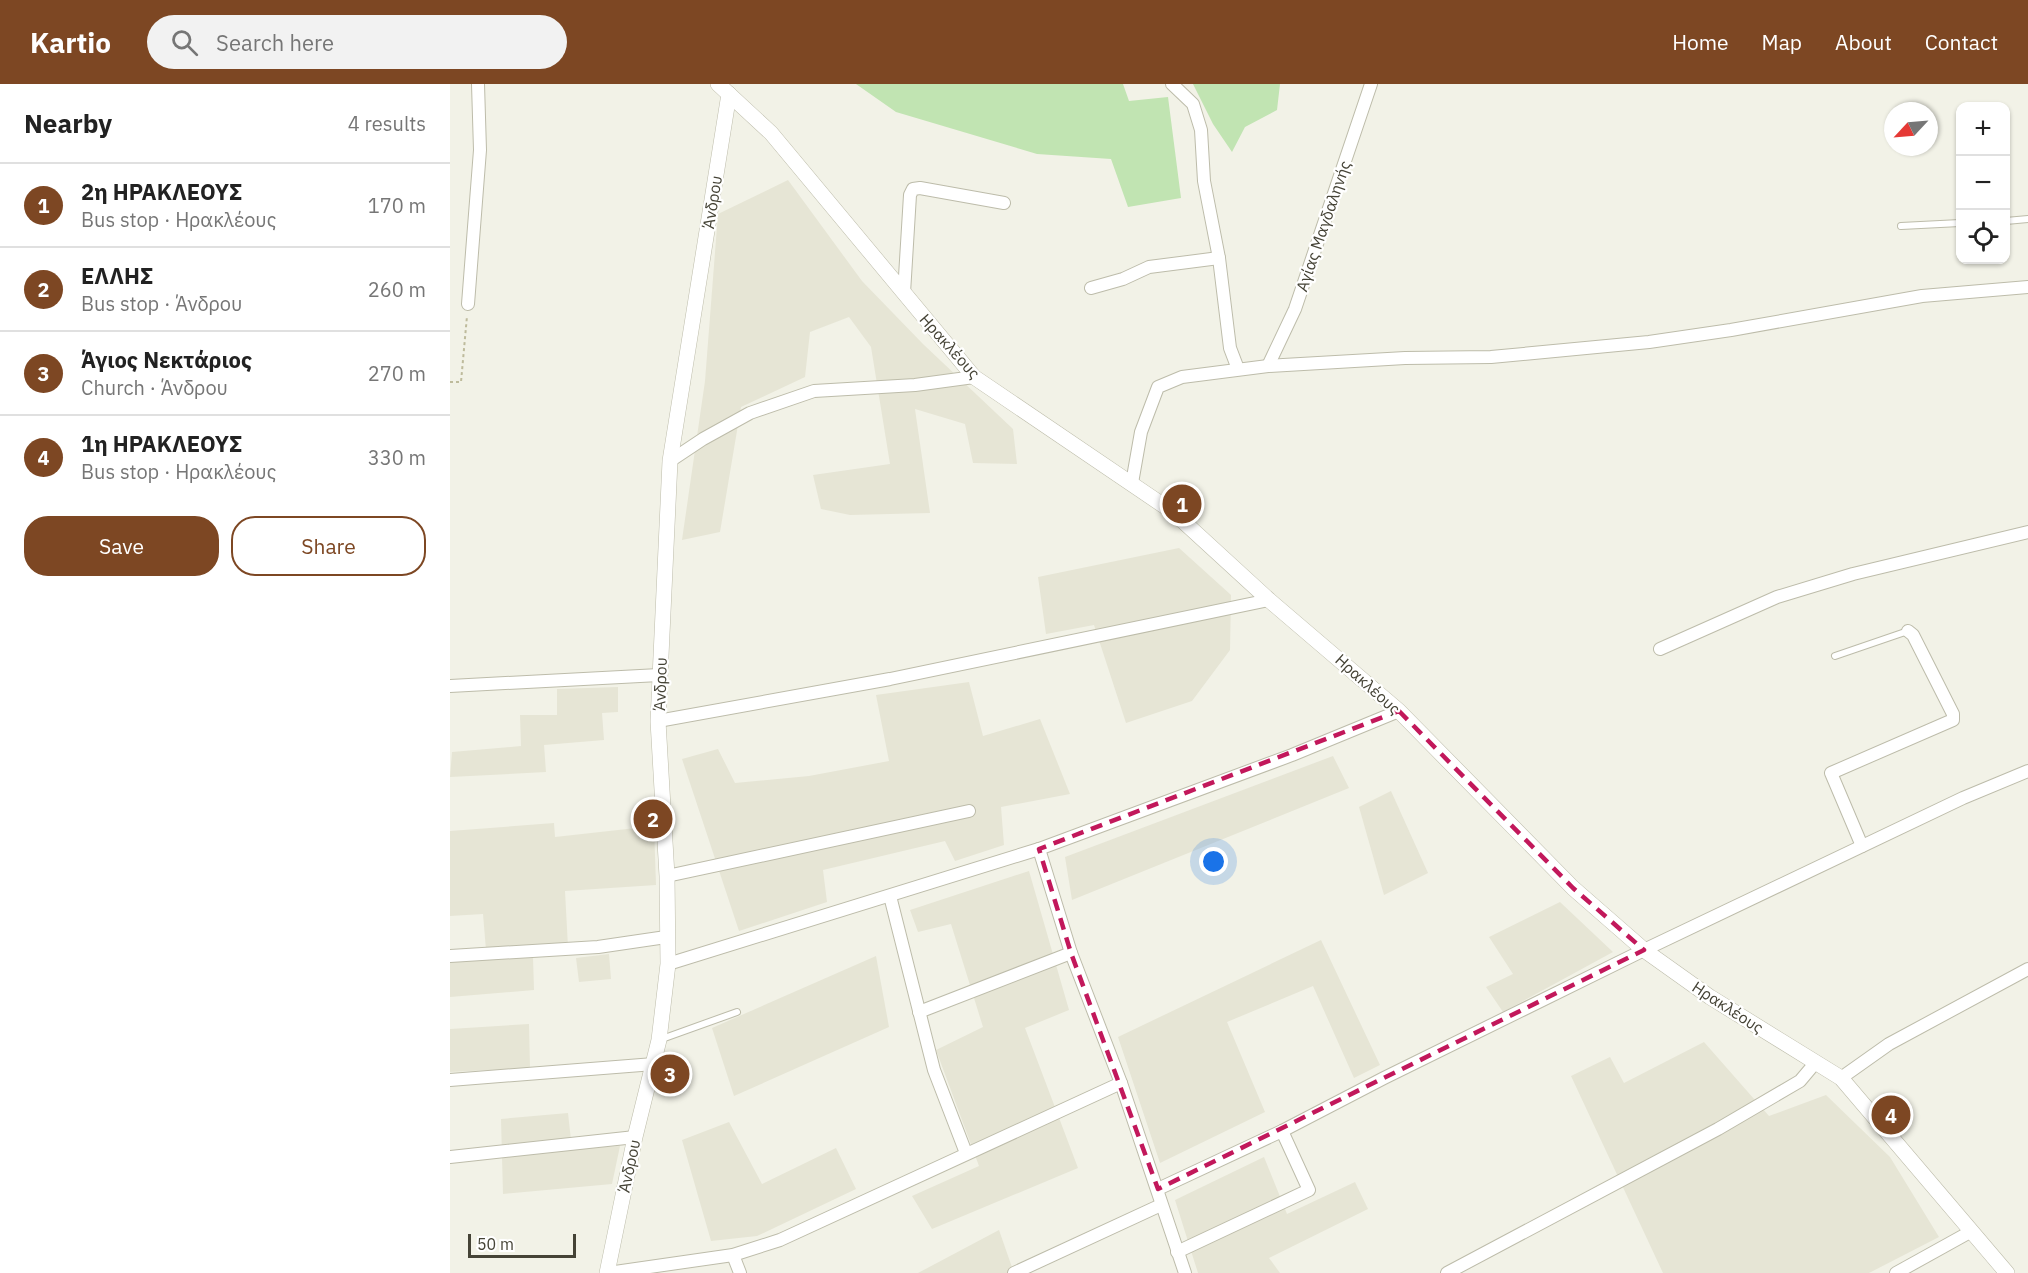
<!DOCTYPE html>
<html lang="en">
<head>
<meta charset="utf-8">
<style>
  body { margin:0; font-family:"IBM Plex Sans",sans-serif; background:#f2f2f2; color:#222 }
  .controls { position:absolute; right:18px; top:18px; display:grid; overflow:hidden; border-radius:12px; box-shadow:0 2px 4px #0004 }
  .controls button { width:54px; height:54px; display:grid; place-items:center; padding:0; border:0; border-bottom:2px solid #e0e0e0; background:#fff; color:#222; font:30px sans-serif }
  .compass { position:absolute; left:1434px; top:18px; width:54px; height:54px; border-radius:50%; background:#fff; box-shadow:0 2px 4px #0004; rotate:244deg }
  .scale { position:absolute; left:18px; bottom:15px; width:108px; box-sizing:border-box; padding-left:6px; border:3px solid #454336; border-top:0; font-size:16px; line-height:21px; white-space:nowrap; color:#454336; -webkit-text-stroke:4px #fff; paint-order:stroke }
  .you { position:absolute; left:764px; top:778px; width:21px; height:21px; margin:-15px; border:4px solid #fff; border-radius:50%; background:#1a73e8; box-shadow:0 0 0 9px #1a73e833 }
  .badge { display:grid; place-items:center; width:39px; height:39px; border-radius:50%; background:#7d4723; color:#fff; font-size:20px; font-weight:700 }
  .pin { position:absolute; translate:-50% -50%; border:3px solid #fff; box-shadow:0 2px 6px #0006 }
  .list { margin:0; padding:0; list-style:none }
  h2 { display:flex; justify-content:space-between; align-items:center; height:78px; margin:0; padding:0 24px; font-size:26px }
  h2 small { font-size:20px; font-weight:400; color:#767676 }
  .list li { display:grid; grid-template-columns:39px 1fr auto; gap:18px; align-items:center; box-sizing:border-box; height:84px; padding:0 24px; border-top:2px solid #e0e0e0 }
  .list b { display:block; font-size:22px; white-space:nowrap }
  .list p { margin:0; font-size:20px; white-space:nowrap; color:#767676 }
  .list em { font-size:20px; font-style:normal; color:#767676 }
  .actions { display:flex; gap:12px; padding:18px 24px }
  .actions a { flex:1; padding:14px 0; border:2px solid #7d4723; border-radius:24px; text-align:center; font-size:21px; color:#7d4723 }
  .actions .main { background:#7d4723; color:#fff }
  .icon { flex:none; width:33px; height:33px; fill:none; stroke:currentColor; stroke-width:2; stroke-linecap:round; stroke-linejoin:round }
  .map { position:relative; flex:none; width:1578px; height:1189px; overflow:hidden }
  header { display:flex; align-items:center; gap:36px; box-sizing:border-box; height:84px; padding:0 30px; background:#7d4723; color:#fff }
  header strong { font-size:28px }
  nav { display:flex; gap:33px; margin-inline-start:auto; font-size:21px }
  .search { width:420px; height:54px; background:#f2f2f2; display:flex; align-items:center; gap:15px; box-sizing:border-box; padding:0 21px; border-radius:33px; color:#767676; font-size:22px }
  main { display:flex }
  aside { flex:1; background:#fff }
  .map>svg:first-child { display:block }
  .residential { fill:#e6e5d5 }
  .green { fill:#c1e4b2 }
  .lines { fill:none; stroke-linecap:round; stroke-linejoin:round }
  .service-casing { stroke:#bdbcaa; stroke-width:8 }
  .minor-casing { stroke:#bdbcaa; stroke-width:14 }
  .tertiary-casing { stroke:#bdbcaa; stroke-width:16 }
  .path { stroke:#bebb9c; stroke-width:2; stroke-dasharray:3 3; stroke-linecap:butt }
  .service { stroke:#fff; stroke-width:6 }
  .minor { stroke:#fff; stroke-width:12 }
  .tertiary { stroke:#fff; stroke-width:15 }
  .marked { fill:none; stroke:#c2185b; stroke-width:4.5; stroke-dasharray:12 8; stroke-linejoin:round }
  .labels { text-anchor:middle; stroke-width:4.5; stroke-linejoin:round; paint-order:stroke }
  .street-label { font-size:16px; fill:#454336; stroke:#fff }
</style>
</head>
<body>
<header>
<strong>Kartio</strong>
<div class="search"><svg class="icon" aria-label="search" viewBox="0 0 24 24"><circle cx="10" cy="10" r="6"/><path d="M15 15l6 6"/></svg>Search here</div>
<nav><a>Home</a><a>Map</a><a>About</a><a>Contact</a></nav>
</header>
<main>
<aside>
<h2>Nearby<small>4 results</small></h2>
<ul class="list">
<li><span class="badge">1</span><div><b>2η ΗΡΑΚΛΕΟΥΣ</b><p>Bus stop · Ηρακλέους</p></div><em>170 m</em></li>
<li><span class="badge">2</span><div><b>ΕΛΛΗΣ</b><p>Bus stop · Άνδρου</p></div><em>260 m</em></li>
<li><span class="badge">3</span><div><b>Άγιος Νεκτάριος</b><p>Church · Άνδρου</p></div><em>270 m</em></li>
<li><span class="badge">4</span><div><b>1η ΗΡΑΚΛΕΟΥΣ</b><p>Bus stop · Ηρακλέους</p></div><em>330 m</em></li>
</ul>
<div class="actions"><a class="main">Save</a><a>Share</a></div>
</aside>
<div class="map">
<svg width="1578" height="1189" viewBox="0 0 1578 1189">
  <rect width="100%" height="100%" fill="#f2f2e7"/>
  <g class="residential">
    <path d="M338,96L412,197L473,260L563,345L567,380L523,379L515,340L465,325L480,429L400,431L371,425L363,391L440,380L421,263L399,233L360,248L355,293L291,323L270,448L232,456L255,297L268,130Z"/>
    <path d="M729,464L781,511L780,566L742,617L676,639L644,541L596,550L588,493Z"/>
    <path d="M519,598L533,652L590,635L620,710L551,723L554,761L505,777L495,757L373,786L377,818L289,847L232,675L268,665L285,699L359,692L439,677L426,611Z"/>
    <path d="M168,603V628L152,629L154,656L94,661L96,688L0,693L2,668L71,662L70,631H107V605Z"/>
    <path d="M883,672L899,704L622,816L615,773Z"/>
    <path d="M941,707L978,789L934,811L909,723Z"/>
    <path d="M104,739L105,753L204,742L206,801L115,807L118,863L36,866L33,830L0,832V747Z"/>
    <path d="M579,787L619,926L575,944L628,1084L482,1145L462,1112L529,1082L486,966L533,943L501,840L468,848L460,826Z"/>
    <path d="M1110,818L1163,868L1053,928L1036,903L1063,890L1039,853Z"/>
    <path d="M871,856L930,981L904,994L863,902L777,938L815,1028L710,1079L668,953Z"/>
    <path d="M159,870L161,895L129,898L126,874Z"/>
    <path d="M426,872L439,943L284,1012L262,944Z"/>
    <path d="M83,873L84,906L0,913V878Z"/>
    <path d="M79,940L80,984L0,988V945Z"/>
    <path d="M1254,958L1319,1032L1376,1011L1440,1073L1489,1153L1419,1189H1213L1121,992L1160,973L1174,999Z"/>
    <path d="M118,1029L122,1065L170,1062L162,1100L53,1110L51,1035Z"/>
    <path d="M279,1038L312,1100L386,1064L406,1105L307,1152L261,1157L232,1056Z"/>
    <path d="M814,1073L837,1130L905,1098L918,1125L819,1174L830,1189H748L725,1116Z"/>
    <path d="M549,1146L564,1189H468Z"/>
  </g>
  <g class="green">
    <path d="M406,0H673L679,17L718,13L731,114L678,123L661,75L587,70L446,28Z"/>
    <path d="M743,0H830L827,26L795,43L782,68L763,40Z"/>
  </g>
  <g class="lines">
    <g class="service-casing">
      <g id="service">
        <path d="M1556,137L1578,135"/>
        <path d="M1451,142L1510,139"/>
        <path d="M1385,572L1458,547"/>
        <path d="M209,956L287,928"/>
      </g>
    </g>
    <g class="minor-casing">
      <g id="minor">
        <path d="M722,0L743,20L751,46L754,97L769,174L780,264L788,285"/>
        <path d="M641,204L673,195L699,183L769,174"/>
        <path d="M454,209L460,111L463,105L470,104L554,119"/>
        <path d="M18,220L30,66L28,0"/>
        <path d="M818,282L845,225L921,0"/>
        <path d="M220,377L253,355L300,329L364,307L465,301L524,293"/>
        <path d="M682,399L691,348L708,303L732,293L818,282L955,274L1041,273L1199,258L1281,246L1472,212L1578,203"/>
        <path d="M1210,565L1327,513L1403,490L1578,448"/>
        <path d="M0,602L209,591"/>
        <path d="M208,637L440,595L819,516"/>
        <path d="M1412,762L1381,689L1503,636V630L1463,551L1458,547"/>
        <path d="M589,765L621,869L671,999L735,1189"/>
        <path d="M217,792L519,727"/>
        <path d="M440,812L484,986L516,1069"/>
        <path d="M0,872L148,863L216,853"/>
        <path d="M218,880L589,765L842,671L949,627"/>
        <path d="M469,928L621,869"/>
        <path d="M1391,994L1439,960L1578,885"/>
        <path d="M0,996L204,980"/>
        <path d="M0,1073L185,1053"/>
        <path d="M708,1105L832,1047L934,994L1194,866L1513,714L1578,687"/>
        <path d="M727,1168L859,1106L832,1047"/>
        <path d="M283,1171L290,1189"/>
        <path d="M158,1189L283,1171L330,1156L671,999"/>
        <path d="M564,1189L711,1121"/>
        <path d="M997,1189L1268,1045L1350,997L1366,978"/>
        <path d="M1446,1189L1520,1148"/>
      </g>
    </g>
    <g class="tertiary-casing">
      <g id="tertiary">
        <path d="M268,0L321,49L524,293L723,428L819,516L949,627L1123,804L1194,866L1260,913L1391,994L1557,1189"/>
        <path d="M157,1189L185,1053L209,956L218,880L217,792L208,637L220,377L279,10"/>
      </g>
    </g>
    <path class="path" d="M0,298H11L17,232"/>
    <use href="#service" class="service"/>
    <use href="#minor" class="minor"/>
    <use href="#tertiary" class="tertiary"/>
  </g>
  <path class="marked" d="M949,627L1123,804L1194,866L708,1105L621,869L589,765Z"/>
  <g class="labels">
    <g class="street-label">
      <text transform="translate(262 118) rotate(-81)" y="6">Άνδρου</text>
      <text transform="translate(873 142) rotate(-71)" y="6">Αγίας Μαγδαληνής</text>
      <text transform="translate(500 262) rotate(48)" y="6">Ηρακλέους</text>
      <text transform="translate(210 600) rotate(-88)" y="6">Άνδρου</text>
      <text transform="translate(918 600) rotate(42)" y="6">Ηρακλέους</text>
      <text transform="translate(1278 923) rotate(33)" y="6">Ηρακλέους</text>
      <text transform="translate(179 1082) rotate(-78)" y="6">Άνδρου</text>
    </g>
  </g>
</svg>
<div class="controls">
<button>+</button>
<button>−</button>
<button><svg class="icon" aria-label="locate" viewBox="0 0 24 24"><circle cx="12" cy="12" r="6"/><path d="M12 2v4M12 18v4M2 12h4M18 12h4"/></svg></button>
</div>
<svg class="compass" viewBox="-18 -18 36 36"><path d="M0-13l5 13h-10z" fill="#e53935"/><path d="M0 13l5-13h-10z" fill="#767676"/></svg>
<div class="scale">50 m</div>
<div class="you"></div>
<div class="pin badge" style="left:732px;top:420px">1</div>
<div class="pin badge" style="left:203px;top:735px">2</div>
<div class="pin badge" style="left:220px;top:990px">3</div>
<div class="pin badge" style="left:1441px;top:1031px">4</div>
</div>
</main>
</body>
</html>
